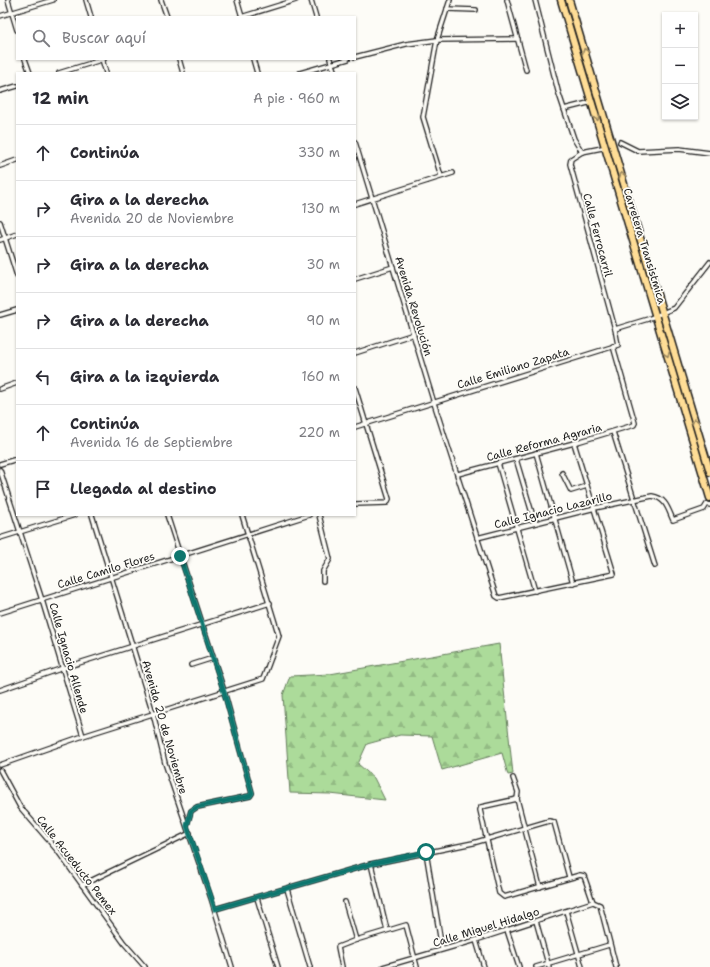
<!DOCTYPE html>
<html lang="es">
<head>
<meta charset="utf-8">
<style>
  body { margin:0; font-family:"Shantell Sans",sans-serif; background:#f7f7f7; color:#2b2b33 }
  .controls { position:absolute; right:12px; top:12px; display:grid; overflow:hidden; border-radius:0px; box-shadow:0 1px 3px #0004 }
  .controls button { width:36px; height:36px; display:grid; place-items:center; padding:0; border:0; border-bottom:1px solid #e1e1e2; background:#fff; color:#2b2b33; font:20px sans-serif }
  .stop { position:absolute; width:12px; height:12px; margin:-9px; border:3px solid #0f766e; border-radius:50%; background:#fff }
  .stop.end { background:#0f766e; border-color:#fff; box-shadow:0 1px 4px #0008 }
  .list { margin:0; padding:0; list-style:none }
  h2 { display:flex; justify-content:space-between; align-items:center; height:52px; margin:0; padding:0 16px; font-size:17px }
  h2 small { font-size:13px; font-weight:400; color:#7c7c81 }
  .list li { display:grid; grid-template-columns:26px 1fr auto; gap:12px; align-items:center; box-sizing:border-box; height:56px; padding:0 16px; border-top:1px solid #e1e1e2 }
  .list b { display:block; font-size:15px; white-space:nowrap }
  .list p { margin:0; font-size:13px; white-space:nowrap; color:#7c7c81 }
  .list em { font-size:13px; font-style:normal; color:#7c7c81 }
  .icon { flex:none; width:22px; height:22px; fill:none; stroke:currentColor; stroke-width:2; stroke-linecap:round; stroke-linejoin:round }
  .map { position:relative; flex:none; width:710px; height:967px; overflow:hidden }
  .search { position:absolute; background:#fff; box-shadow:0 1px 3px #0004; left:16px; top:16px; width:340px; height:44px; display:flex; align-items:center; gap:10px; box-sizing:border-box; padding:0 14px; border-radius:0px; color:#7c7c81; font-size:15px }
  .panel { position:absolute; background:#fff; box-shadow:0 1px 3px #0004; left:16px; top:72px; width:340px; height:444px; border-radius:0px }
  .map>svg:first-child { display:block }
  .forest { fill:url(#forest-firs); stroke:#647c5b }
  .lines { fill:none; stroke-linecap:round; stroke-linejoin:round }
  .minor-casing { stroke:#1c1c1c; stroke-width:6 }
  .primary-casing { stroke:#1c1c1c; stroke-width:9 }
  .minor { stroke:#fdfcf7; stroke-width:3.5 }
  .primary { stroke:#ffdd96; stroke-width:6 }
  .oneway { stroke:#99865f }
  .route { stroke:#0f766e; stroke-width:5 }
  .labels { text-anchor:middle; stroke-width:3.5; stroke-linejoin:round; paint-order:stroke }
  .street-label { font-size:11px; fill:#1c1c1c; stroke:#fdfcf7 }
</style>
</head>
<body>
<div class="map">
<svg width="710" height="967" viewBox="0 0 710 967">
  <defs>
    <pattern id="forest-firs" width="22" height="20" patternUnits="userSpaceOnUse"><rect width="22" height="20" fill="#acdb9a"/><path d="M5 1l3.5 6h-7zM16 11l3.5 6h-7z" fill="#93bb84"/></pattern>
  </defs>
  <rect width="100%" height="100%" fill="#fdfcf7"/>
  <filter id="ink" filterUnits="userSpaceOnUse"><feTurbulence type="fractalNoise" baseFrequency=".025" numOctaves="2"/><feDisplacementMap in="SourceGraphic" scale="8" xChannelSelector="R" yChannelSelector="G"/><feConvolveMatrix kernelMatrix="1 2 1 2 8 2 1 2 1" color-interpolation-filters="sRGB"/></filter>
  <g filter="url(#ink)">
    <path class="forest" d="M499,644L513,774L508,775L502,753L442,770L432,736L400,735L367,744L358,764L374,778L385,800L330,794L290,793L283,695L290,676L330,674Z"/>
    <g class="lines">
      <g class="minor-casing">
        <g id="minor">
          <path d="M8,0L17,30"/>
          <path d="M86,0L91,17"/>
          <path d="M161,0L167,17"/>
          <path d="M237,0L242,17"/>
          <path d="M311,0L316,17"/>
          <path d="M507,0L526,70"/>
          <path d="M535,0L558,91L574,139L582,152"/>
          <path d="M447,9L476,10"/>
          <path d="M0,16L53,0"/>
          <path d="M241,17L296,0"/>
          <path d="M355,57L406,44L437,40L518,39"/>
          <path d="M25,59L30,73"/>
          <path d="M102,59L106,73"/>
          <path d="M179,59L183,73"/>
          <path d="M253,59L257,73"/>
          <path d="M330,59L335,73"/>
          <path d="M59,73L104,59"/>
          <path d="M300,73L348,59"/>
          <path d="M0,91L17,86"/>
          <path d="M564,109L592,102"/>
          <path d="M355,142L434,403L496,596L499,598L614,574L574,443"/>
          <path d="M620,142L638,151L679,149L710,153"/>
          <path d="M602,148L582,152L571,159L570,164L615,329"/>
          <path d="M0,166L17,160"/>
          <path d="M441,176L423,117L437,40L450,0"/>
          <path d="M355,204L453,173"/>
          <path d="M0,222L17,276"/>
          <path d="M0,240L17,234"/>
          <path d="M355,279L393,267"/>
          <path d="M0,315L17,310"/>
          <path d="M355,353L414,334"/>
          <path d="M355,388L389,499L387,503L355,504"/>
          <path d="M0,389L17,383"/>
          <path d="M355,427L618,345L615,329L648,319L674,308L710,262"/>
          <path d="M613,432L655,566"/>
          <path d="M536,453L573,583"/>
          <path d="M516,459L535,523"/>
          <path d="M498,463L535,591"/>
          <path d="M0,464L17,459"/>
          <path d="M0,470L42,600L83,736"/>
          <path d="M562,473L571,491L587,486"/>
          <path d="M458,474L574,443L634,425L635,423L613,346"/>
          <path d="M92,515L153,713L165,763L211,898L232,967"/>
          <path d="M167,515L224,691L252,793L250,796L197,807L191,811L187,825"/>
          <path d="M319,515L330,559L323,571V581"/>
          <path d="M0,538L75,515"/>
          <path d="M477,538L595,508L652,496C666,498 668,509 673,520L704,509L707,504L710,505"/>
          <path d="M0,613L309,515"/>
          <path d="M191,665L213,658"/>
          <path d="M0,690L63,668L270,603"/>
          <path d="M0,765L83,736L263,679L279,636L242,515"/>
          <path d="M0,770L20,807L57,850L124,943L145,967"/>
          <path d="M513,778L518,792L517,799L540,887"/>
          <path d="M517,799L481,807L480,810L499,893L504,897L580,875L584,876L593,902"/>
          <path d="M426,852L442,949"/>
          <path d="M371,864L387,930"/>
          <path d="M82,885L190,833"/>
          <path d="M287,889L310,967"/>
          <path d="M257,898L278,967"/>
          <path d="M345,902L356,940"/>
          <path d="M593,902L600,905L616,967"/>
          <path d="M215,909L371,864L473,843L549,821L554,822L569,877"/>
          <path d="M566,911L582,967"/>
          <path d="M536,921L549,967"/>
          <path d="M507,930L519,967"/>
          <path d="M476,940L484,967"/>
          <path d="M342,967L338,947L356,940L406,925L417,967"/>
          <path d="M383,967L476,940L593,902"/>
          <path d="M536,967L609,945"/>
        </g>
      </g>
      <g class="primary-casing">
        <g id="primary">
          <path d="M561,0L710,498"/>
          <path d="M569,0L710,472"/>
        </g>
      </g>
      <use href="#minor" class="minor"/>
      <use href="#primary" class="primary"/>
    </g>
    <defs><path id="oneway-chevron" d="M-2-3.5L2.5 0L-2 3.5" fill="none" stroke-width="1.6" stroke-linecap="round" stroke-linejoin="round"/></defs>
    <g class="oneway">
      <use href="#oneway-chevron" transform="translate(585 51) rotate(-107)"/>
      <use href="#oneway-chevron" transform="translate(597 118) rotate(73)"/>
      <use href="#oneway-chevron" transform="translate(622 175) rotate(-108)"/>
      <use href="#oneway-chevron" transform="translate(667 354) rotate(73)"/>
      <use href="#oneway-chevron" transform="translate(695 421) rotate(-106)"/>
    </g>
  </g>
  <g class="lines" filter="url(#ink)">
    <path class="route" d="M180,556L224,692L252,793L250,796L197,807L191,811L187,826L215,909L371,864L426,852"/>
  </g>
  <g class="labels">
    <g class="street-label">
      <text transform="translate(598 235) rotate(75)" y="4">Calle Ferrocarril</text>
      <text transform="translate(645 246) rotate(73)" y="4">Carretera Transistmica</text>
      <text transform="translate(414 306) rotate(73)" y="4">Avenida Revolución</text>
      <text transform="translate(513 368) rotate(-17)" y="4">Calle Emiliano Zapata</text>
      <text transform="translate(544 442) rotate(-15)" y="4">Calle Reforma Agraria</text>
      <text transform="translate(553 510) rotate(-14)" y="4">Calle Ignacio Lazarillo</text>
      <text transform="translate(106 570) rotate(-17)" y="4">Calle Camilo Flores</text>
      <text transform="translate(69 658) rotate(74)" y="4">Calle Ignacio Allende</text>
      <text transform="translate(165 727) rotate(74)" y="4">Avenida 20 de Noviembre</text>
      <text transform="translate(77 865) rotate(52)" y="4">Calle Acueducto Pemex</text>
      <text transform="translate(486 927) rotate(-17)" y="4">Calle Miguel Hidalgo</text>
    </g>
  </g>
</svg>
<div class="controls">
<button>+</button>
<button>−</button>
<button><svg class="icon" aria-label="layers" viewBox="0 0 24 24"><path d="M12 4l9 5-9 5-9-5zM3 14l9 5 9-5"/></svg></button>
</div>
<div class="stop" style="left:426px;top:852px"></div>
<div class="stop end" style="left:180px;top:556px"></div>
<div class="search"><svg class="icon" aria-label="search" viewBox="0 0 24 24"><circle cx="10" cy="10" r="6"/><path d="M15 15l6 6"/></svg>Buscar aquí</div>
<section class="panel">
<h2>12 min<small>A pie · 960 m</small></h2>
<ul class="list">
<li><svg class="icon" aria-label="ahead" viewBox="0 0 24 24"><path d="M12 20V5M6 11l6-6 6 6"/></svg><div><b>Continúa</b></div><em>330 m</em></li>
<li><svg class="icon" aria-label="right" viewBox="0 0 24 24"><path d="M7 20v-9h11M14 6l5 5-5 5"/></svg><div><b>Gira a la derecha</b><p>Avenida 20 de Noviembre</p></div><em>130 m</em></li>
<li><svg class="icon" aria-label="right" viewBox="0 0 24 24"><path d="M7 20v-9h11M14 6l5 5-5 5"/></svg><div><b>Gira a la derecha</b></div><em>30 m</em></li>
<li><svg class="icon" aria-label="right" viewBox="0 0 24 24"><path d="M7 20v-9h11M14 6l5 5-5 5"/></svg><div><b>Gira a la derecha</b></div><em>90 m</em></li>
<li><svg class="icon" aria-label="left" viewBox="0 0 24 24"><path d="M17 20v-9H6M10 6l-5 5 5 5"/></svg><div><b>Gira a la izquierda</b></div><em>160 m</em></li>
<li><svg class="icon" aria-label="ahead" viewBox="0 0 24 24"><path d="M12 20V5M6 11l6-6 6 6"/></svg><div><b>Continúa</b><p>Avenida 16 de Septiembre</p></div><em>220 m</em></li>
<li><svg class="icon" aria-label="arrive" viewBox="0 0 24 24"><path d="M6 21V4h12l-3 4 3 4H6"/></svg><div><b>Llegada al destino</b></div></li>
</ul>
</section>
</div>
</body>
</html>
